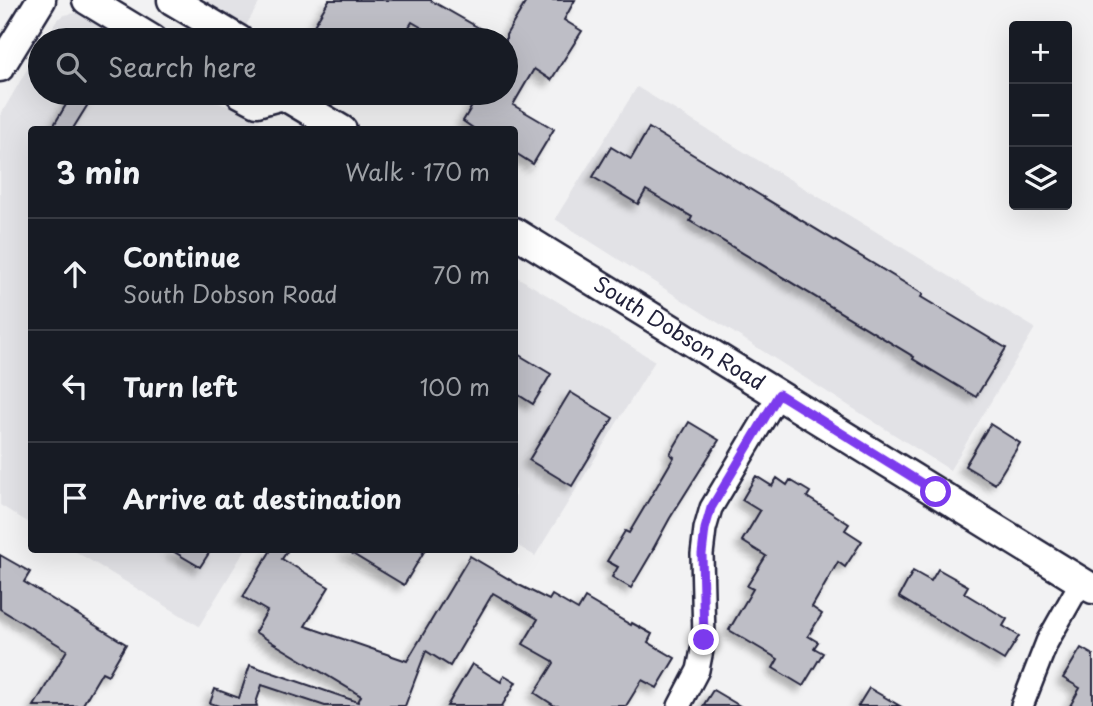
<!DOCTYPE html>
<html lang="en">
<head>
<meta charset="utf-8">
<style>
  body { margin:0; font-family:"Playpen Sans",sans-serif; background:#20242c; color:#f1f3f6 }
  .controls { position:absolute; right:21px; top:21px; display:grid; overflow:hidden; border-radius:7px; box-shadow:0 7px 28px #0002 }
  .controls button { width:63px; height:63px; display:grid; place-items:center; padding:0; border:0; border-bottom:2px solid #363941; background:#171b24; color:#f1f3f6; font:35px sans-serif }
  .stop { position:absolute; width:21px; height:21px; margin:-16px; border:5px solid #7c3aed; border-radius:50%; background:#fff }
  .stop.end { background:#7c3aed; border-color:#fff; box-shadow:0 2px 7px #0008 }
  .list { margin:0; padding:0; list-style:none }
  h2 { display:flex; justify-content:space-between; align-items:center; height:91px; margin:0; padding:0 28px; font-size:30px }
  h2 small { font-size:23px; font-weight:400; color:#9ea1a6 }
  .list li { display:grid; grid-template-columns:46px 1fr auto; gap:21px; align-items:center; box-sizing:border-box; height:112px; padding:0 28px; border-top:2px solid #363941 }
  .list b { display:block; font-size:26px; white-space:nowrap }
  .list p { margin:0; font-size:23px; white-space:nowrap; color:#9ea1a6 }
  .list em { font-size:23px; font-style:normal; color:#9ea1a6 }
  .icon { flex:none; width:38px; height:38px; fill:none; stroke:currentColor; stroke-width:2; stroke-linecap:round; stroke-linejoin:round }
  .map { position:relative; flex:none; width:1093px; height:706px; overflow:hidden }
  .search { position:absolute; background:#171b24; box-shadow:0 7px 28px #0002; left:28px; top:28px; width:490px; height:77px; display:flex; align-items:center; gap:18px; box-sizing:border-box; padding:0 24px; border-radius:38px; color:#9ea1a6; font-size:26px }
  .panel { position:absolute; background:#171b24; box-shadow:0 7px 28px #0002; left:28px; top:126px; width:490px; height:427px; border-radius:7px }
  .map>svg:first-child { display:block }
  .built { fill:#e2e2e6 }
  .building { fill:#bebec6; stroke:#22223b; stroke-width:2; filter:url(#shadow) }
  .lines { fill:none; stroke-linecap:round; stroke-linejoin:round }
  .minor-casing { stroke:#22223b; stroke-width:26 }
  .major-casing { stroke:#22223b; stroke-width:33 }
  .minor { stroke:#fff; stroke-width:21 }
  .major { stroke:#fff; stroke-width:28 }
  .route { stroke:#7c3aed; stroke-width:9 }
  .labels { text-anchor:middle; stroke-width:6; stroke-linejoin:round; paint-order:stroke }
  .street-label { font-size:21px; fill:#22223b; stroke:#fff }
</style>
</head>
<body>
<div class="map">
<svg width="1093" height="706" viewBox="0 0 1093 706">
  <defs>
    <filter id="shadow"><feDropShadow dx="-6" dy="6" stdDeviation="3.5" flood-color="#0004"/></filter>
  </defs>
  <rect width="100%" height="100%" fill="#f2f2f3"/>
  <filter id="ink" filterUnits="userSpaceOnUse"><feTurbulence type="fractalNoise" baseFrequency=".0143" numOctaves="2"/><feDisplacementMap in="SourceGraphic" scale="14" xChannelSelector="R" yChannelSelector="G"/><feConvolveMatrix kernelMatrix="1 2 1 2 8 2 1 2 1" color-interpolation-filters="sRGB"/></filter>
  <g filter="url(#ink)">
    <g class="built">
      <path d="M200,0H261L245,27Z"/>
      <path d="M75,13L85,15L118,40H44L58,19L65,15Z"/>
      <path d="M40,47V93H191L198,97L235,108L272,129L32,130L31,524L0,505V116Z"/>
      <path d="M637,87L1035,328L950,470L555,219Z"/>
      <path d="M514,275L655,361L535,556L515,544Z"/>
      <path d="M73,550H245L199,626Z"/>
    </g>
    <g class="building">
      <path d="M329,0H430L500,40H443L412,22L401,40H331L312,29Z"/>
      <path d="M527,0H575L564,20L582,31L551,80L534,69L513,105L554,129L533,164L514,152V130H476L463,121L480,93H506V35Z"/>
      <path d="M73,93H95L72,130H51Z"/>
      <path d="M649,128L923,294L921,297L1006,348L976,397L913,359L914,357L690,221L692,217L646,190L638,204L593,177L611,147L631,159Z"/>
      <path d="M514,352L551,374L533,404L514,392Z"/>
      <path d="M570,392L613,418L572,486L529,460Z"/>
      <path d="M689,422L719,440L670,518L653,549H654L631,588L612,577L618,567L607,561L625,531L629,533L657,486L674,457L670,454Z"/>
      <path d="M990,424L1020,443L995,484L965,466Z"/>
      <path d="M756,476L772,486L777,478L787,485L790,480L810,492L807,497L849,524L845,530L862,541L845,567L838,562L812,607L822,614L808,636L818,642L814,648L823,653L803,686L773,668L778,659L729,630L753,589L747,586L766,556L742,541L760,511L742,500Z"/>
      <path d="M171,550H211L200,567Z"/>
      <path d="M271,550H288L282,559L329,587L305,626L407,661L470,556L519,585L549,600L552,595L578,610L585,598L631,625L632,623L652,634L648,642L675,658L657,688L642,680L626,706H555L535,693L554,663L553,661L523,644L538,619L493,593L450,666L426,651L405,706H325L262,685L256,703L257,706H219L210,703L215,689L239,698L250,665L358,702L361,696L255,632L267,611L243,597Z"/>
      <path d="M346,550H425L404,585Z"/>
      <path d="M0,555L30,572L24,582L126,644L108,675L102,672L82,706H34L67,650L0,609Z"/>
      <path d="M938,569L968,586L964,593L1007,619L1003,626L1019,636L1004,660L899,597L913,571L931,581Z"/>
      <path d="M1081,648L1093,655V706H1070L1080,688L1063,678Z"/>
      <path d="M472,664L501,682L504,675L516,682L502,706H447Z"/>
      <path d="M869,688L900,706H858Z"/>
      <path d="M713,690L740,706H703Z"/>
    </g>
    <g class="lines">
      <g class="minor-casing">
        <g id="minor">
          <path d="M679,706L698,670L704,640L702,554L705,529L711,508L779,394"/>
          <path d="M1022,706L1047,642L1081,582"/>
        </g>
      </g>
      <g class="major-casing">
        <g id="major">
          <path d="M87,0L153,40"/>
          <path d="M172,0L239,40"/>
          <path d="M0,67L41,0"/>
          <path d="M240,93L257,102L283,95L342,130"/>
          <path id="s1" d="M514,232L1093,589"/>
        </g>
      </g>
      <use href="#minor" class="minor"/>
      <use href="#major" class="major"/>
    </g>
  </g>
  <g class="lines" filter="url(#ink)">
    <path class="route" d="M704,640L702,554L705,529L711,508L779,394L936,492"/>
  </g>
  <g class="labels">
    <g class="street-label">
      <text dy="7" stroke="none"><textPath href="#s1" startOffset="194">South Dobson Road</textPath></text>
    </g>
  </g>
</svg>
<div class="controls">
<button>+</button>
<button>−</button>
<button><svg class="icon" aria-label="layers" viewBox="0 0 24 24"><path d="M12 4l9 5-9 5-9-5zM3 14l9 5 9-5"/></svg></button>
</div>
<div class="stop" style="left:936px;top:492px"></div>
<div class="stop end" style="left:704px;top:640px"></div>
<div class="search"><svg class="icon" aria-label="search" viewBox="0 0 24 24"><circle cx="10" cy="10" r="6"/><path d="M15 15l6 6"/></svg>Search here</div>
<section class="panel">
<h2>3 min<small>Walk · 170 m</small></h2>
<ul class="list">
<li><svg class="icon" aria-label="ahead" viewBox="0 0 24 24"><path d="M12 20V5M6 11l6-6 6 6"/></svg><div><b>Continue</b><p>South Dobson Road</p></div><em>70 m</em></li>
<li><svg class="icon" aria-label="left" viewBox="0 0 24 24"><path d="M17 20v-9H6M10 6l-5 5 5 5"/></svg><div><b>Turn left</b></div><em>100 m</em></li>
<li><svg class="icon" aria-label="arrive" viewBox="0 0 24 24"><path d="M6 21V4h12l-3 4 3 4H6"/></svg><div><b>Arrive at destination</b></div></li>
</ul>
</section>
</div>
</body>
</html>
